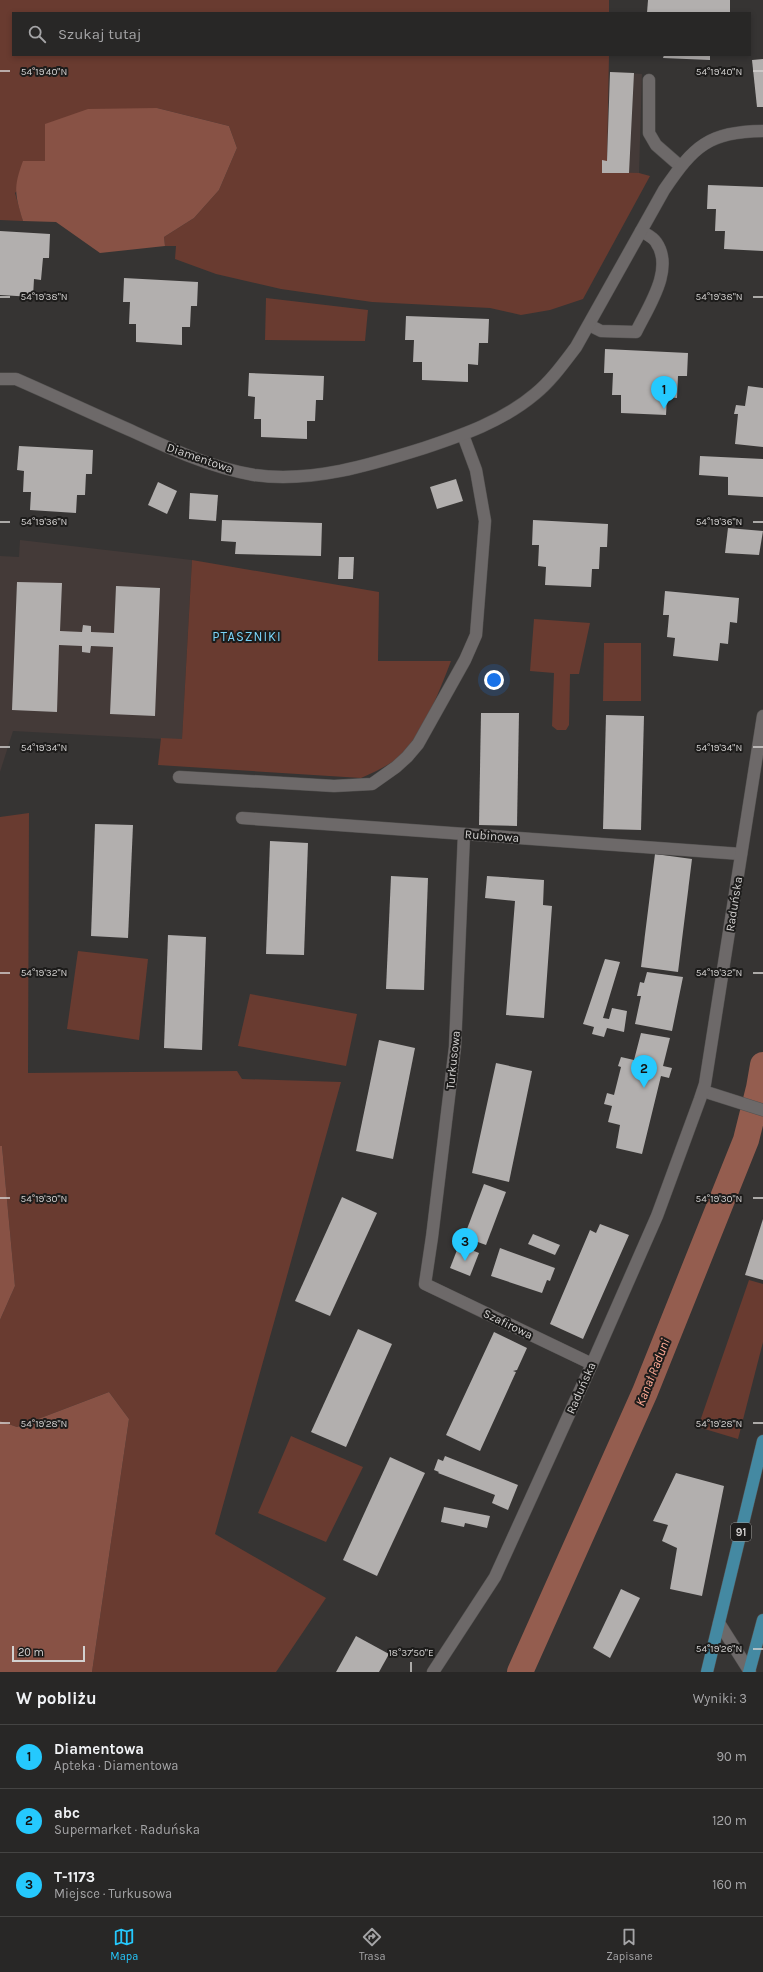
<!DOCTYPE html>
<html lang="pl">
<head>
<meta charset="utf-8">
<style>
  body { margin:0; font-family:Karla,sans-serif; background:#302f2e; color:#f1f3f6 }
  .scale { position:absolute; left:12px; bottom:10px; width:73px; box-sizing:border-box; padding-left:4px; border:2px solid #d3d1d0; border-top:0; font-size:11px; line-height:14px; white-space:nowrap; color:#d3d1d0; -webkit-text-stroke:3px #1d1c1b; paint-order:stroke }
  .you { position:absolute; left:494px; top:680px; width:14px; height:14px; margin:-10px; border:3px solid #fff; border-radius:50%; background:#1a73e8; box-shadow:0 0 0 6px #1a73e833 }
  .badge { display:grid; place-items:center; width:26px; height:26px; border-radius:50%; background:#25c9fe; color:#111; font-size:13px; font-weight:700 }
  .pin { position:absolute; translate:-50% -33px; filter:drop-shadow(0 1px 2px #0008) }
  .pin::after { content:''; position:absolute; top:21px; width:14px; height:12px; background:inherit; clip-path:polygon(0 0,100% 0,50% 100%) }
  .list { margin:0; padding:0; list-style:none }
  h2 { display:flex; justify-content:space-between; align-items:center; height:52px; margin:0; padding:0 16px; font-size:17px }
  h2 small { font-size:13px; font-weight:400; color:#a5a5a7 }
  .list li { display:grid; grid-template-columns:26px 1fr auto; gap:12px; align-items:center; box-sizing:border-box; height:64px; padding:0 16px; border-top:1px solid #444443 }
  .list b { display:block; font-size:15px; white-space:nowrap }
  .list p { margin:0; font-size:13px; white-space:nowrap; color:#a5a5a7 }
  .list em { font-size:13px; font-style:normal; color:#a5a5a7 }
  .icon { flex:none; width:22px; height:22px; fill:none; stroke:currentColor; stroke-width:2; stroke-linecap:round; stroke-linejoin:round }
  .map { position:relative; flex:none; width:763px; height:1672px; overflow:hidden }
  .search { position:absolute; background:#282726; box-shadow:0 2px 6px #0003; left:12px; right:12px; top:12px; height:44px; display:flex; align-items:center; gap:10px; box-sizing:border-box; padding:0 14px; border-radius:0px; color:#a5a5a7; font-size:15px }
  .sheet { height:244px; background:#282726 }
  nav { display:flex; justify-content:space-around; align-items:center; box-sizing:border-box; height:56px; border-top:1px solid #444443; background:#282726; font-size:11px; color:#a5a5a7 }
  nav a { display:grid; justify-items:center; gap:2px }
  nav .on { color:#25c9fe }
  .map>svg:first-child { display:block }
  .built { fill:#443a38 }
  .green { fill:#693b30 }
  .forest { fill:#885245 }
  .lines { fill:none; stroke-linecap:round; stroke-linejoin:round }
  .canal { stroke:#945d4f; stroke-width:26 }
  .building { fill:#b2afae }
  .lane-casing { stroke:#545251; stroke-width:13 }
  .street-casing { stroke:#545251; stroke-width:13 }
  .primary-casing { stroke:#545251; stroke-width:13 }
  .lane { stroke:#6d6969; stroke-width:12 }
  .street { stroke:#6d6969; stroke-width:12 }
  .primary { stroke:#4489a2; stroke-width:12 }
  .ticks { fill:none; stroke:#d3d1d0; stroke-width:1.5 }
  .labels { text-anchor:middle; stroke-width:4; stroke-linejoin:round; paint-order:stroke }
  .shield { fill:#1d1c1b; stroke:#9c9b9a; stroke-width:1 }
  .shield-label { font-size:11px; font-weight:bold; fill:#d3d1d0 }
  .street-label { font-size:12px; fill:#d3d1d0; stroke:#1d1c1b }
  .neighbourhood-label { font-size:13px; letter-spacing:1px; fill:#7ad3f8; stroke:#1d1c1b }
  .water-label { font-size:13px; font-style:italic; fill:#ffaa95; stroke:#1d1c1b }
  .ticks-label { font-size:10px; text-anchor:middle; fill:#d3d1d0; stroke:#1d1c1b; stroke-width:4; stroke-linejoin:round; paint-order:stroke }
</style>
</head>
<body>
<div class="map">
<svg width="763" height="1672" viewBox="0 0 763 1672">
  <rect width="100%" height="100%" fill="#363433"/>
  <g class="built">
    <path d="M610,72L642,74L639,173H602V160H607Z"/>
    <path d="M20,540L192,560L182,740L13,731L0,772V556L19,557Z"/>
  </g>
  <g class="green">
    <path d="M0,0H609V13H13V55H609L607,161H602V172L639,173L650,176L583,299L550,310L521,315L490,308L372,302L281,289L216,274L175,259L176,246H165L164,237L194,218L219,190L237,148L229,126L157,108L45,161L15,193L23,221L0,220Z"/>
    <path d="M266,298L368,310L365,341L265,340Z"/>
    <path d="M192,560L379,592L378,661H451C439,692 427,724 405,751C394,764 376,771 361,778L158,765L161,738L182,739Z"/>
    <path d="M534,619L590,623L579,674H570L569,725L566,730H557L552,726L554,673L530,671Z"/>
    <path d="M604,643H641V701H603Z"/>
    <path d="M29,813L28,1073L237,1071L242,1079L341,1082L215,1534L326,1598L276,1672H92L129,1419L109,1392L17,1427L0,1421V1320L15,1286L2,1146H0V817Z"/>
    <path d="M78,951L148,959L139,1040L67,1029Z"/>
    <path d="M250,994L357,1014L346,1066L238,1046Z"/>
    <path d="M749,1280L763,1284V1342L738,1439L698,1427Z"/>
    <path d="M291,1436L363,1467L326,1542L258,1513Z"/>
  </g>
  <g class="forest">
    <path d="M157,108L229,126L237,148L219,190L194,218L164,237L165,246L100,253L56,222L23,221C15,194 13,188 23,161H45V124L88,109Z"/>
    <path d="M0,1146H2L15,1286L0,1320Z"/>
    <path d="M109,1392L129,1419L92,1672H0V1421L17,1427Z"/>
  </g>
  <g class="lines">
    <path class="canal" d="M520,1672L645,1392L746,1140L759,1088L763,1065"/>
  </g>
  <g class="building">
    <path d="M648,0H730V13H647Z"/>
    <path d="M664,55H710V60L663,58Z"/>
    <path d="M763,59V107H757L752,60Z"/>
    <path d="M610,72L634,73L629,173H602V160L607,161Z"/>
    <path d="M708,185L763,187V251L724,249L725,231H715L716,209H707Z"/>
    <path d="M0,231L50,234L49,258H43L41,280L34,279L33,297L0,295Z"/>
    <path d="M124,278L198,282L197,306H191L190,327H182V345L136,342V324H129L130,302H123Z"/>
    <path d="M406,316L489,319L488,343H479L478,365L468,364V382L422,380V362H413L414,340H405Z"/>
    <path d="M605,349L688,353L687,376H678L677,398L667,397L666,415L621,413V395H612L613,373H604Z"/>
    <path d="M249,373L324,376L323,400H316L315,421H307V439L261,437V419H254L255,397L248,396Z"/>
    <path d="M748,386L763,388V447L735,444L738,414H734L736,405L745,406Z"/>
    <path d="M19,446L93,450L92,474H86L85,495H77L76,513L30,510L31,492H23L24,471L17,470Z"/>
    <path d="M700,456L763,459V497L728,495V477L699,475Z"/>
    <path d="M456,479L463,501L437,509L430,487Z"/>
    <path d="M158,482L177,491L167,514L148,505Z"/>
    <path d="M190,493L218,495L216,521L189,519Z"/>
    <path d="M222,520L322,523L321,556L235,554L236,542L221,541Z"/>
    <path d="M533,520L608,524L607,547H600L599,569H592L591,587L545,585L546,567L538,566L539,545H532Z"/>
    <path d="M728,528L763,531L759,555L725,553Z"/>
    <path d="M339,557H354L353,579H338Z"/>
    <path d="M17,582L62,583L60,631L82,632L83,625L91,626V632L114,633L116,586L160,588L155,716L110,714L113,647L91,646L90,653L82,652V646L59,645L57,712L12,710Z"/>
    <path d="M665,591L739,598L737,623L730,622L728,644L720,643L718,661L673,656L675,638L667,637L669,615H663Z"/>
    <path d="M481,713H519L517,826L479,825Z"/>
    <path d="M606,715L644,716L641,830L603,829Z"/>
    <path d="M95,824L133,825L128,938L91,936Z"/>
    <path d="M270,841L308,843L304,955L266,954Z"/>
    <path d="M655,854L692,859L678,972L641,967Z"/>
    <path d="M391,876L428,878L424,990L386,989Z"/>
    <path d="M487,876L544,880L543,905L552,906L544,1018L506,1015L515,901L485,898Z"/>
    <path d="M168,935L206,937L202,1050L164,1048Z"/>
    <path d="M605,959L620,962L603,1018L609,1019L612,1008L627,1011L624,1032L607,1028L604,1037L592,1034L594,1027L583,1024Z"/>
    <path d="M647,972L683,977L672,1031L635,1024L641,996H637L640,982L644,983Z"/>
    <path d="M641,1033L670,1038L663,1066L672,1068L669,1078L661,1076L642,1154L616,1148L620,1125L608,1122L612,1106L604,1104L607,1093L614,1095L621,1067L618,1066L621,1057L634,1060Z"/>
    <path d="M379,1040L415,1048L393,1159L356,1151Z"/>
    <path d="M496,1063L532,1071L509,1182L472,1173Z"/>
    <path d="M484,1184L506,1192L486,1245L464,1237Z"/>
    <path d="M342,1197L377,1213L330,1316L295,1301Z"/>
    <path d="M763,1219V1280L745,1275Z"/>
    <path d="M600,1224L629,1235L583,1339L550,1324L590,1230L596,1233Z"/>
    <path d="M533,1234L560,1245L555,1255L528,1244Z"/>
    <path d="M459,1245L479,1253L470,1276L450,1268Z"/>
    <path d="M500,1248L555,1268L550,1281L547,1280L542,1293L491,1276Z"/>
    <path d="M358,1329L392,1344L346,1447L311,1432Z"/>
    <path d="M494,1332L527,1348L517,1370L513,1371L516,1372L480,1451L446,1435Z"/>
    <path d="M445,1456L518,1485L508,1510L492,1503L495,1495L438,1473L439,1472L434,1470L438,1459L443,1461Z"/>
    <path d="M390,1457L425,1473L377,1576L343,1560Z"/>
    <path d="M676,1473L724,1486L702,1596L670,1589L677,1548L662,1541L668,1525L653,1521Z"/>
    <path d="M444,1507L490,1516L487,1528L465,1523L464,1527L441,1522Z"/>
    <path d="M621,1589L640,1598L610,1658L593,1648Z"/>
    <path d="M356,1636L389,1654L379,1672H336Z"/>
  </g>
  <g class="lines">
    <g class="lane-casing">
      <g id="lane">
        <path d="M649,80V133L656,145L680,166"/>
        <path d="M589,325L601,331L636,332C648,307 675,269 656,242C653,237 646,234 641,231"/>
        <path d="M179,777L334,786L372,784L396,767L407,757L418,744L465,660L476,635L485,521L476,470L463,435"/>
      </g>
    </g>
    <g class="street-casing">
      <g id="street">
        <path d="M0,379H16C55,396 93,414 132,431C171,449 212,468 254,475C312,483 370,465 424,448C463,435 503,421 535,394C551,381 563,364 576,347L664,190C694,146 708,132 763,131"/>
        <path d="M242,818L741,854"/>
        <path d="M464,834L455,1047L432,1237L425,1284L592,1364"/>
        <path d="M703,1091L763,1110"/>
        <path d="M719,1623L750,1672"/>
        <path d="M433,1672L495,1577L592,1364L657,1216L700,1099L705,1084L763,716"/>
      </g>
    </g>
    <g class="primary-casing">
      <g id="primary">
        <path d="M707,1672L763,1441"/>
        <path d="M749,1672L763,1620"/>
      </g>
    </g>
    <use href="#lane" class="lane"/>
    <use href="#street" class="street"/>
    <use href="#primary" class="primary"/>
  </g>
  <path class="ticks" d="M0,71H10M753,71H763M0,297H10M753,297H763M0,522H10M753,522H763M0,747H10M753,747H763M0,973H10M753,973H763M0,1198H10M753,1198H763M0,1423H10M753,1423H763M753,1649H763M411,1662V1672"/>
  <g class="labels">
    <rect class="shield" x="731" y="1523" width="20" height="18" rx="3"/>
    <g class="shield-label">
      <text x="741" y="1536">91</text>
    </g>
    <g class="street-label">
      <text transform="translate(200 458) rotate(19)" y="4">Diamentowa</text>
      <text transform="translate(492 836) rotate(4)" y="4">Rubinowa</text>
      <text transform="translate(734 904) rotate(-81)" y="4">Raduńska</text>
      <text transform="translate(453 1060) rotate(-84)" y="4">Turkusowa</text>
      <text transform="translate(508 1324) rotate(26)" y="4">Szafirowa</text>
      <text transform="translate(581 1388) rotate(-66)" y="4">Raduńska</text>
    </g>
    <g class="neighbourhood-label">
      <text x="247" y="641">PTASZNIKI</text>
    </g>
    <g class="water-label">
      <text transform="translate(652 1372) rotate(-68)" y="5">Kanał Raduni</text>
    </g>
  </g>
  <g class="ticks-label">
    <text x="44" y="75">54°19'40"N</text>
    <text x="719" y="75">54°19'40"N</text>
    <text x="44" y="300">54°19'38"N</text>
    <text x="719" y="300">54°19'38"N</text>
    <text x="44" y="525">54°19'36"N</text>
    <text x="719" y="525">54°19'36"N</text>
    <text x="44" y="751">54°19'34"N</text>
    <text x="719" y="751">54°19'34"N</text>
    <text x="44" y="976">54°19'32"N</text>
    <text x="719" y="976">54°19'32"N</text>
    <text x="44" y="1202">54°19'30"N</text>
    <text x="719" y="1202">54°19'30"N</text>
    <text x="44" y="1427">54°19'28"N</text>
    <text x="719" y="1427">54°19'28"N</text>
    <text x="719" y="1652">54°19'26"N</text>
    <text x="411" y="1656">18°37'50"E</text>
  </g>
</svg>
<div class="scale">20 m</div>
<div class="you"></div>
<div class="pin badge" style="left:664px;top:409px">1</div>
<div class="pin badge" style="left:644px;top:1088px">2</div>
<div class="pin badge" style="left:465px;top:1261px">3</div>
<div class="search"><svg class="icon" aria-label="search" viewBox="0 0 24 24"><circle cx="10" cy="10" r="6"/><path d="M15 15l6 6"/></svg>Szukaj tutaj</div>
</div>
<section class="sheet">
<h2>W pobliżu<small>Wyniki: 3</small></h2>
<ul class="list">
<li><span class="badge">1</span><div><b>Diamentowa</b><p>Apteka · Diamentowa</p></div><em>90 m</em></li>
<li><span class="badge">2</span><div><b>abc</b><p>Supermarket · Raduńska</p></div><em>120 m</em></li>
<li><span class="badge">3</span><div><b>T-1173</b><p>Miejsce · Turkusowa</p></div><em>160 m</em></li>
</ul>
</section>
<nav>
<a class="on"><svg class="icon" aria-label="map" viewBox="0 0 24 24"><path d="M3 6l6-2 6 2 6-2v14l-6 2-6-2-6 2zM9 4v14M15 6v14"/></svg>Mapa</a>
<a><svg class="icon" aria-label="directions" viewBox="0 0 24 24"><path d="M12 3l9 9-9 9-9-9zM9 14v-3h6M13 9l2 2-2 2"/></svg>Trasa</a>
<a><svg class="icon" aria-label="saved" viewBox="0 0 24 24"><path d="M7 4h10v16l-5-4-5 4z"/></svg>Zapisane</a>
</nav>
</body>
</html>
